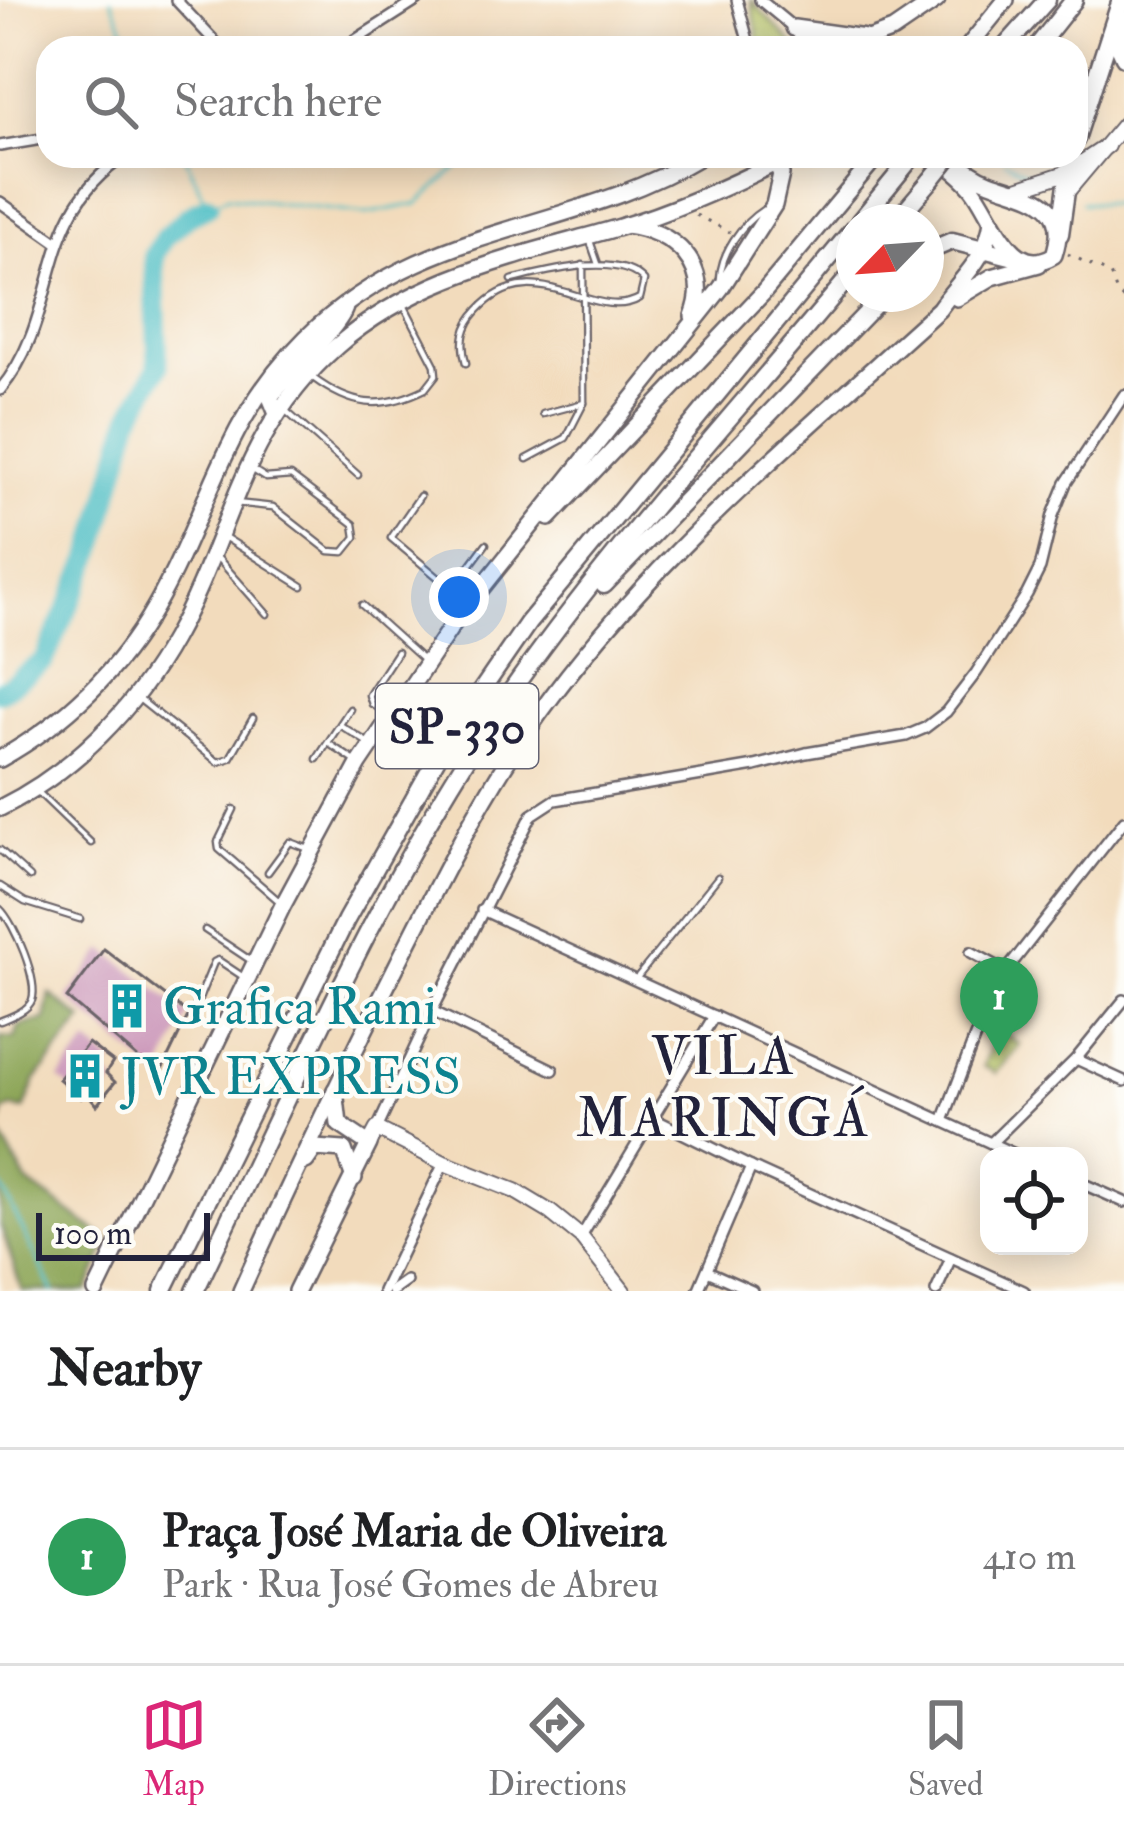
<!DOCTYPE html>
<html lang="en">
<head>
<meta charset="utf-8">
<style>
  body { margin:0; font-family:"IM FELL Double Pica",serif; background:#f6f6f6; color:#202124 }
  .controls { position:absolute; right:36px; bottom:36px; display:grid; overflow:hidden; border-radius:24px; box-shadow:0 6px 30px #0003 }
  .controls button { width:108px; height:108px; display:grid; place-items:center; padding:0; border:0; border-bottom:3px solid #e0e0e0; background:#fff; color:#202124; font:60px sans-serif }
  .compass { position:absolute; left:836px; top:204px; width:108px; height:108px; border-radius:50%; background:#fff; box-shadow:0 6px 30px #0003; rotate:245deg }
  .scale { position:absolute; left:36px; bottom:30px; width:174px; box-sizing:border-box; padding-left:12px; border:6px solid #22223b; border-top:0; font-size:33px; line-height:42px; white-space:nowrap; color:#22223b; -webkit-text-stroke:9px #fdfcf7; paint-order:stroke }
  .you { position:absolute; left:459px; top:597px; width:42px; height:42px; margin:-30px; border:9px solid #fff; border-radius:50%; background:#1a73e8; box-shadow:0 0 0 18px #1a73e833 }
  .badge { display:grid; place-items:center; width:78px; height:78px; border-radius:50%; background:#db2777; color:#fff; font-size:39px; font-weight:700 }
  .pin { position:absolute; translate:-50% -99px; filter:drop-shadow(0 3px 6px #0008) }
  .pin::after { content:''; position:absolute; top:63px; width:42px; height:36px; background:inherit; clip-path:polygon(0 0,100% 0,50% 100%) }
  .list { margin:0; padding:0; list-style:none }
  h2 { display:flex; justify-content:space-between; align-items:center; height:156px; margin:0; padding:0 48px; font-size:51px }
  h2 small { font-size:39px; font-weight:400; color:#757577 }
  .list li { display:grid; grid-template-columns:78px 1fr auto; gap:36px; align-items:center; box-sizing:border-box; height:216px; padding:0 48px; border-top:3px solid #e0e0e0 }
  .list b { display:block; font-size:45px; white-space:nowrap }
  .list p { margin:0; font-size:39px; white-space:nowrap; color:#757577 }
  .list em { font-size:39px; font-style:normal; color:#757577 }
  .icon { flex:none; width:66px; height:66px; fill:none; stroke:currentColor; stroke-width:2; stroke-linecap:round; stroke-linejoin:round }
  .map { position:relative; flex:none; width:1124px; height:1291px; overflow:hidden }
  .search { position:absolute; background:#fff; box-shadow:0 6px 30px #0003; left:36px; right:36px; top:36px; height:132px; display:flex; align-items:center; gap:30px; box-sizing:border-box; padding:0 42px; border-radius:36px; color:#757577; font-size:45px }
  .sheet { height:372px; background:#fff }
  nav { display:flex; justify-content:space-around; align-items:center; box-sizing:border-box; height:168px; border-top:3px solid #e0e0e0; background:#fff; font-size:33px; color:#757577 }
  nav a { display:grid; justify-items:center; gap:6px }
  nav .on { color:#db2777 }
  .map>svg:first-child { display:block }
  .green { fill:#b2bf62; stroke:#6a704e; stroke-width:3 }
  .forest { fill:#8da658; stroke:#58644a; stroke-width:3 }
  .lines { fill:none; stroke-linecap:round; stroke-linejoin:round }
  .stream { stroke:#52c0c6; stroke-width:3 }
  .river { stroke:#52c0c6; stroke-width:21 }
  .building { fill:#cb96b9 }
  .service-casing { stroke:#6b6368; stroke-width:9 }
  .minor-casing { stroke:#6b6368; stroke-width:14 }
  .secondary-casing { stroke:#6b6368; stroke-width:18 }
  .primary-casing { stroke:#6b6368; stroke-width:20 }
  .trunk-casing { stroke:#6b6368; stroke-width:20 }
  .motorway-casing { stroke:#6b6368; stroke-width:21 }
  .path { stroke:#6b6368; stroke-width:3; stroke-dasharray:3 9; stroke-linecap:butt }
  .service { stroke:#fff; stroke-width:4.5 }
  .minor { stroke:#fff; stroke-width:9 }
  .secondary { stroke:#fff; stroke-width:14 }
  .primary { stroke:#fff; stroke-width:15 }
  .trunk { stroke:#fff; stroke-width:15 }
  .motorway { stroke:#fff; stroke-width:16 }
  .motorway-bridge-casing { stroke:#6b6368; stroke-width:21; stroke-linecap:butt }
  .motorway-bridge { stroke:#fff; stroke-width:16 }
  .labels { text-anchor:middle; stroke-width:9; stroke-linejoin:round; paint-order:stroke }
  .shield { fill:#fdfcf7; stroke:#646373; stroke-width:3 }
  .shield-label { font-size:48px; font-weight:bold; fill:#22223b }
  .culture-label { font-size:51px; fill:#0d838f; stroke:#fdfcf7; text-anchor:start }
  .neighbourhood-label { font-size:54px; letter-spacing:3px; fill:#22223b; stroke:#fdfcf7 }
</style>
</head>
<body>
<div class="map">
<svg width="1124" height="1291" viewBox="0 0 1124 1291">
  <rect width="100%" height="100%" fill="#fdfcf7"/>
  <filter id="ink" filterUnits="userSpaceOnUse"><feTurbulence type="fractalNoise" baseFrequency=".00833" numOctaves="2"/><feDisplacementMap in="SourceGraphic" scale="24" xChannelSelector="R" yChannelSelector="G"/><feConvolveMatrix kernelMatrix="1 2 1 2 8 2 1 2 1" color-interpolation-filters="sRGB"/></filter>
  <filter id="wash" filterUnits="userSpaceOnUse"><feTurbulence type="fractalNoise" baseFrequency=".004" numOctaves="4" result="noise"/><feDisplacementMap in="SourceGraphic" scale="48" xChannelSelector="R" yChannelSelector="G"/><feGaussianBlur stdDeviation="2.7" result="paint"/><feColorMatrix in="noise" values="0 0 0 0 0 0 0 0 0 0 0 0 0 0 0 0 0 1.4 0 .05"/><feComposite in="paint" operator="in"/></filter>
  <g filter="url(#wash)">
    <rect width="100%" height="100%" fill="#f2dbbc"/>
    <g class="green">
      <path d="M751,1V0L793,44L787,48H760Z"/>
      <path d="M999,1029L1020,1045L996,1073L983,1066Z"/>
    </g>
    <g class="forest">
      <path d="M50,994L83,1020L36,1080L24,1110L12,1107L4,1111L0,1131V1037L15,1038L19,1026L45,1020Z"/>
      <path d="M0,1133L27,1182L109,1240L87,1291H22L0,1224Z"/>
    </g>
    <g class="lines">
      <g class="stream">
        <path d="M111,0L133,48"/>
        <path d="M185,156L208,206L227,197L365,214L417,204L470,156"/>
        <path d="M1005,161L1036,178"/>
        <path d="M1082,203L1124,204"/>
        <path d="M0,1184L53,1291"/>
      </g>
      <path class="river" d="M0,692L44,661L94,550L130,419L158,367L154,255L165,237L188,216L208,206"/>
    </g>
    <g id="blocks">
      <g class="building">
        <path d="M104,949L189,1014L159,1076L67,998Z"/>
        <path d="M88,1043L113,1062L106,1073L115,1082L97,1105L86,1092L81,1098L59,1079Z"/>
      </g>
    </g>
  </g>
  <g filter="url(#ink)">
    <use href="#blocks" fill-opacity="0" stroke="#6b6368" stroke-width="3"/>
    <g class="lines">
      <g class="service-casing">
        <g id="service">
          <path d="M590,241L598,264"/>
          <path d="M720,279C721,253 741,224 763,210"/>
          <path d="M466,363C460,342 463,326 478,310C534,249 594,325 640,298L644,281C619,251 545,272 512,280"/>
          <path d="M313,378C351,406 380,411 425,389L436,375L435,365L404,305"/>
          <path d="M286,411L358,475"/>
          <path d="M543,414L584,403L583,265"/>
          <path d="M527,459L566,438L584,403"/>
          <path d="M420,496L391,538L465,600"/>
          <path d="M235,503L273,507L329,551L344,552L356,537L354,524L291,476L266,478L250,468"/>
          <path d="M226,538L302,586"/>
          <path d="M215,555L267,614"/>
          <path d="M452,590L486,544"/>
          <path d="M362,605L422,659"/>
          <path d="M139,699L218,762L230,758L253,718"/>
          <path d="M390,715L372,704L369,695L397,652"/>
          <path d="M340,725L370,744"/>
          <path d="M328,743L358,763"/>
          <path d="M317,759L350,709"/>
          <path d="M38,792L91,843"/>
          <path d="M234,809L218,842L219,849L279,901"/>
          <path d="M0,850L30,877"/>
          <path d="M268,872L290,842L306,848"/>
          <path d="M0,886L25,902L80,919"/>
          <path d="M0,909C14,922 39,981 32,1000C28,1011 10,1017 0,1021"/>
          <path d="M205,930L250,960"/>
          <path d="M635,980L718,877"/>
          <path d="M196,1006L214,962L218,960L242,976"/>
        </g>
      </g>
      <g class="minor-casing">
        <g id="minor">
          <path d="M176,0L221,48"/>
          <path d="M737,0L750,48"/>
          <path d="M760,0L794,28L806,48"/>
          <path d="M343,48L418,0"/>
          <path d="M0,146L48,138"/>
          <path d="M0,202L58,243"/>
          <path d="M0,390C64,313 33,215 125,156"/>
          <path d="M482,910L1019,1156"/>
          <path d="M971,952L1006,971"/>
          <path d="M432,1011L553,1070"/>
          <path d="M1076,1059L1124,1081"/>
          <path d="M650,1117L751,1167L1024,1291"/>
          <path d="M943,1121L975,1037L1006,971L1124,821"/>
          <path d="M377,1129L432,1011L532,815L555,800L755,766L806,753L906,736L925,728L946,712L976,673L1027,594L1040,568L1053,515L1066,483L1124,395"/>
          <path d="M991,1143L1076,1059L1124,1000"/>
          <path d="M1079,1182L1124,1202"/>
          <path d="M581,1237L714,1016"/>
          <path d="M707,1271L752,1291"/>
          <path d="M383,1291L444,1163"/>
          <path d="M392,1291L406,1281"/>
          <path d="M698,1291L751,1167"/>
          <path d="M936,1291L951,1258"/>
        </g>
      </g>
      <g class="secondary-casing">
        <g id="secondary">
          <path d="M1014,190L1066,173L1107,146"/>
          <path d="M1066,193L1124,124"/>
          <path d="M369,1144L377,1129L444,1163L515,1191L550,1212L581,1237L623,1291"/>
        </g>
      </g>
      <g class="primary-casing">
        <g id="primary">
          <path d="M277,414L270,397C286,377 343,323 345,307"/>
          <path d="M0,759C64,723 118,672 155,607C210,510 221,422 306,338C426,221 568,235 701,156"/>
          <path d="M0,808C74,771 134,710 174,638C232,533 239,432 337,346C418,275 520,256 620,227C677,210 736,183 789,156"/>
        </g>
      </g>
      <g class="trunk-casing">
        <g id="trunk">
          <path d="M794,28L865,38"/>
          <path d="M844,48L893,30L937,0"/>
          <path d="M967,48L1006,0"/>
          <path d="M936,156C949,166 963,176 973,189C993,215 1012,281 1054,255C1072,200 1030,197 990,182C974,176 962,167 950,156"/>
          <path d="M626,225C674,231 713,266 693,316"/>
          <path d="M957,298L992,277L1039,264"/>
          <path d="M549,518L763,293L877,156"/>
          <path d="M306,1161L315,1148L344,1150L354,1178"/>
          <path d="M96,1291L283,905L359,764L453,624L721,288L774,205L781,174L772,156"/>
          <path d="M241,1291C291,1180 344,1071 398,963C445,870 490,778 553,695C663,548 804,432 939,309C960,279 987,259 992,221"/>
          <path d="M296,1291L369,1144L339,1124L335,1090"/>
        </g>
      </g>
      <g class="motorway-casing">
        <g id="motorway">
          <path d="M1120,17L1119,46L1124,57"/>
          <path d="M1004,48L1047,0"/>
          <path d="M1036,48L1074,0"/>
          <path d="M1076,139L1121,0"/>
          <path d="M859,222L913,156"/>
          <path d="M895,222L931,180"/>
          <path d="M1060,234L1071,156"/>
          <path d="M926,252L952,241L1022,259"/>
          <path d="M604,585L885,294"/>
          <path d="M163,1291L346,920L446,742L528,623L854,228"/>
          <path d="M195,1291C295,1084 386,868 519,680C621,537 742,406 854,271"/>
        </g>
      </g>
      <g class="path">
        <path d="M696,215L730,232"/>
        <path d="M1068,254L1110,274L1117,293L1124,299"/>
      </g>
      <use href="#service" class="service"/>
      <use href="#minor" class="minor"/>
      <use href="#secondary" class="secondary"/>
      <use href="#primary" class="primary"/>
      <use href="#trunk" class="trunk"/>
      <use href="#motorway" class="motorway"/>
      <g class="motorway-bridge-casing">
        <path id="motorway-bridge" d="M931,180L950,156"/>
      </g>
      <use href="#motorway-bridge" class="motorway-bridge"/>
    </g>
  </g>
  <defs>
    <g id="building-bare" transform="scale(3.6)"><path d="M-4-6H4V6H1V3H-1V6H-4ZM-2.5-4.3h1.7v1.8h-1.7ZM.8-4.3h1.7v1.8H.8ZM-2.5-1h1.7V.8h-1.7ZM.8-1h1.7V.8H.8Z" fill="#0f9aa8" stroke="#fdfcf7" stroke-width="2.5" paint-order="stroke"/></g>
  </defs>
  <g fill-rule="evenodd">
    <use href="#building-bare" x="127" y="1006"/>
    <use href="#building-bare" x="85" y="1076"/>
  </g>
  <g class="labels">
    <rect class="shield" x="376" y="684" width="162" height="84" rx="9"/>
    <g class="shield-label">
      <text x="457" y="743">SP-330</text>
    </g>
    <g class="culture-label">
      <text x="163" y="1024">Grafica Rami</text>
      <text x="121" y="1094">JVR EXPRESS</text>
    </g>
    <g class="neighbourhood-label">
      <text x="724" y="1074">VILA<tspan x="724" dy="62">MARINGÁ</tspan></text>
    </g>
  </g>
</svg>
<div class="controls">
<button><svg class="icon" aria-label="locate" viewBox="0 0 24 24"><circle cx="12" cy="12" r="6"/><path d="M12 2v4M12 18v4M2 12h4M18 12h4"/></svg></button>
</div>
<svg class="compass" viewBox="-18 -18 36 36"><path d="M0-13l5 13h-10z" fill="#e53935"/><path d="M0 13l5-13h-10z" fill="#757577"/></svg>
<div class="scale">100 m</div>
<div class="you"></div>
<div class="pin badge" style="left:999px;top:1056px;background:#2e9e5b">1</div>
<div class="search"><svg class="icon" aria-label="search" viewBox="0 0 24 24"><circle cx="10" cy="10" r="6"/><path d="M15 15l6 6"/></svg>Search here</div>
</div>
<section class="sheet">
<h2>Nearby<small></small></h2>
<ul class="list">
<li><span class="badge" style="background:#2e9e5b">1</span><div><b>Praça José Maria de Oliveira</b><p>Park · Rua José Gomes de Abreu</p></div><em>410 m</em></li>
</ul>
</section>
<nav>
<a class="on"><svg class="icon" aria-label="map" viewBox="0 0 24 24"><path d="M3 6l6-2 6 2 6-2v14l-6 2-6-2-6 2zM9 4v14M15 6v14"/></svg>Map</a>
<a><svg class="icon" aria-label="directions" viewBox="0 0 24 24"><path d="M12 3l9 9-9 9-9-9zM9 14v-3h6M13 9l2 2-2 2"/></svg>Directions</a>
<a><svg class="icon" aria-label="saved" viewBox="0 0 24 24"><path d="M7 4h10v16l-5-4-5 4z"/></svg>Saved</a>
</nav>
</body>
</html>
